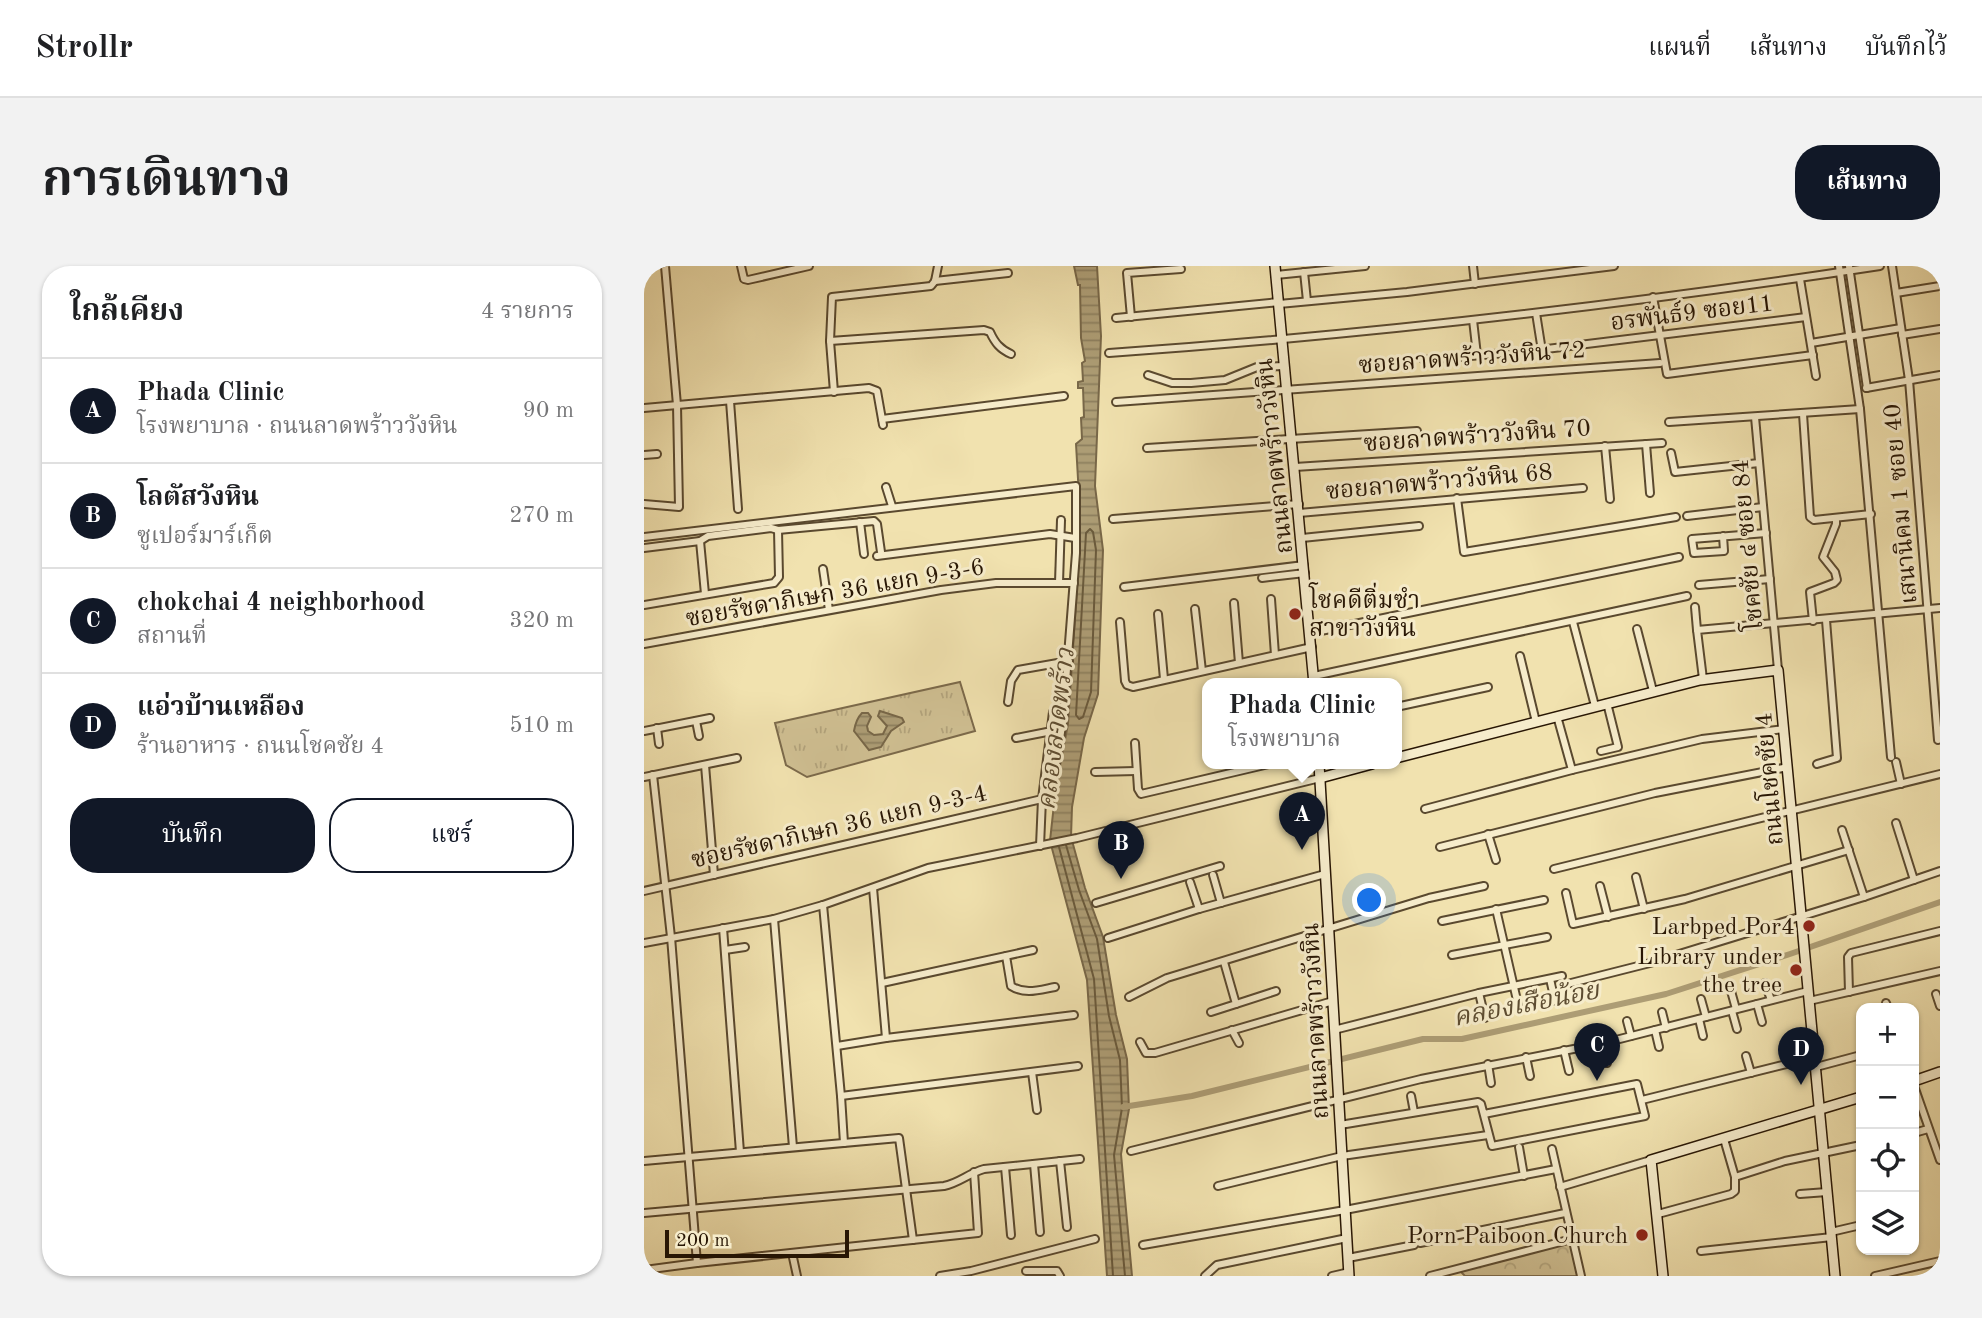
<!DOCTYPE html>
<html lang="th">
<head>
<meta charset="utf-8">
<style>
  body { margin:0; font-family:"Old Standard TT","Noto Serif Thai",serif; background:#f2f2f2; color:#202124 }
  .controls { position:absolute; right:21px; bottom:21px; display:grid; overflow:hidden; border-radius:14px; box-shadow:0 2px 5px #0004 }
  .controls button { width:63px; height:63px; display:grid; place-items:center; padding:0; border:0; border-bottom:2px solid #e0e0e0; background:#fff; color:#202124; font:35px sans-serif }
  .scale { position:absolute; left:21px; bottom:18px; width:184px; box-sizing:border-box; padding-left:7px; border:4px solid #281604; border-top:0; font-size:19px; line-height:24px; white-space:nowrap; color:#281604; -webkit-text-stroke:5px #f6eccb; paint-order:stroke }
  .you { position:absolute; left:726px; top:635px; width:24px; height:24px; margin:-18px; border:5px solid #fff; border-radius:50%; background:#1a73e8; box-shadow:0 0 0 10px #1a73e833 }
  .badge { display:grid; place-items:center; width:46px; height:46px; border-radius:50%; background:#111827; color:#fff; font-size:23px; font-weight:700 }
  .pin { position:absolute; translate:-50% -58px; filter:drop-shadow(0 2px 4px #0008) }
  .pin::after { content:''; position:absolute; top:37px; width:24px; height:21px; background:inherit; clip-path:polygon(0 0,100% 0,50% 100%) }
  .popup { position:absolute; left:558px; top:412px; width:200px; height:91px; box-sizing:border-box; display:grid; place-content:center; border-radius:14px; background:#fff; filter:drop-shadow(0 2px 5px #0005); font-size:23px; white-space:nowrap; color:#757577 }
  .popup b { font-size:26px; color:#202124 }
  .popup::after { content:''; position:absolute; left:50%; top:100%; margin-left:-14px; border:14px solid transparent; border-top-color:#fff }
  .list { margin:0; padding:0; list-style:none }
  h2 { display:flex; justify-content:space-between; align-items:center; height:91px; margin:0; padding:0 28px; font-size:30px }
  h2 small { font-size:23px; font-weight:400; color:#757577 }
  .list li { display:grid; grid-template-columns:46px 1fr auto; gap:21px; align-items:center; box-sizing:border-box; height:105px; padding:0 28px; border-top:2px solid #e0e0e0 }
  .list b { display:block; font-size:26px; white-space:nowrap }
  .list p { margin:0; font-size:23px; white-space:nowrap; color:#757577 }
  .list em { font-size:23px; font-style:normal; color:#757577 }
  .actions { display:flex; gap:14px; padding:21px 28px }
  .actions a { flex:1; padding:16px 0; border:2px solid #111827; border-radius:28px; text-align:center; font-size:24px; color:#111827 }
  .actions .main { background:#111827; color:#fff }
  .icon { flex:none; width:38px; height:38px; fill:none; stroke:currentColor; stroke-width:2; stroke-linecap:round; stroke-linejoin:round }
  .map { position:relative; flex:none; width:1296px; height:1010px; overflow:hidden; border-radius:28px }
  header { display:flex; align-items:center; gap:42px; box-sizing:border-box; height:98px; padding:0 35px; background:#fff; border-bottom:2px solid #e0e0e0 }
  header strong { font-size:33px }
  nav { display:flex; gap:38px; margin-inline-start:auto; font-size:24px }
  .intro { display:flex; align-items:center; justify-content:space-between; box-sizing:border-box; height:168px; padding:0 42px }
  h1 { margin:0; font-size:49px }
  .button { padding:18px 32px; border-radius:28px; background:#111827; color:#fff; font-size:24px; font-weight:700 }
  main { display:flex; gap:42px; padding:0 42px }
  aside { flex:1; background:#fff; border-radius:28px; box-shadow:0 2px 5px #0004 }
  .map>svg:first-child { display:block }
  .grass { fill:url(#grass-tufts); stroke:#7c6a4b; stroke-width:2 }
  .park { fill:url(#park-crowns); stroke:#7c6a4b; stroke-width:2 }
  .water { fill:url(#water-rules); stroke:#786748; stroke-width:2 }
  .lines { fill:none; stroke-linecap:round; stroke-linejoin:round }
  .shore { stroke:#6a5a3c; stroke-width:2 }
  .canal { stroke:#ad9d75; stroke-width:6 }
  .street-casing { stroke:#5a492f; stroke-width:10 }
  .secondary-casing { stroke:#281604; stroke-width:12 }
  .street { stroke:#f6eccb; stroke-width:6 }
  .secondary { stroke:#f6eccb; stroke-width:9 }
  .poi-dot { fill:#8f2418; stroke:#f6eccb; stroke-width:2.5 }
  .labels { text-anchor:middle; stroke-width:6; stroke-linejoin:round; paint-order:stroke }
  .street-label { font-size:24px; fill:#281604; stroke:#f6eccb }
  .poi-label { font-size:24px; fill:#281604; stroke:#f6eccb; text-anchor:end }
  .water-label { font-size:26px; font-style:italic; fill:#5d4c31; stroke:#f6eccb }
</style>
</head>
<body>
<header>
<strong>Strollr</strong>
<nav><a>แผนที่</a><a>เส้นทาง</a><a>บันทึกไว้</a></nav>
</header>
<div class="intro"><h1>การเดินทาง</h1><a class="button">เส้นทาง</a></div>
<main>
<aside>
<h2>ใกล้เคียง<small>4 รายการ</small></h2>
<ul class="list">
<li><span class="badge">A</span><div><b>Phada Clinic</b><p>โรงพยาบาล · ถนนลาดพร้าววังหิน</p></div><em>90 m</em></li>
<li><span class="badge">B</span><div><b>โลตัสวังหิน</b><p>ซูเปอร์มาร์เก็ต</p></div><em>270 m</em></li>
<li><span class="badge">C</span><div><b>chokchai 4 neighborhood</b><p>สถานที่</p></div><em>320 m</em></li>
<li><span class="badge">D</span><div><b>แอ่วบ้านเหลือง</b><p>ร้านอาหาร · ถนนโชคชัย 4</p></div><em>510 m</em></li>
</ul>
<div class="actions"><a class="main">บันทึก</a><a>แชร์</a></div>
</aside>
<div class="map">
<svg width="1296" height="1010" viewBox="0 0 1296 1010">
  <defs>
    <pattern id="grass-tufts" width="24" height="20" patternUnits="userSpaceOnUse" patternTransform="scale(1.75)"><rect width="24" height="20" fill="#cfbf92"/><path d="M3 7l-1-3M5 7V3M7 7l1-3M15 17l-1-3M17 17v-4M19 17l1-3" fill="none" stroke="#b2a37c"/></pattern>
    <pattern id="park-crowns" width="20" height="18" patternUnits="userSpaceOnUse" patternTransform="scale(1.75)"><rect width="20" height="18" fill="#cfbf92"/><path d="M2 6a3 3 0 1 1 6 0M12 15a3 3 0 1 1 6 0" fill="none" stroke="#b2a37c"/></pattern>
    <pattern id="water-rules" width="6" height="5" patternUnits="userSpaceOnUse" patternTransform="scale(1.75)"><rect width="6" height="5" fill="#ad9d75"/><path d="M0 2.5h6" fill="none" stroke="#8d7f5e"/></pattern>
  </defs>
  <rect width="100%" height="100%" fill="#f1e2af"/>
  <filter id="stains"><feTurbulence type="fractalNoise" baseFrequency=".00286" numOctaves="4"/><feColorMatrix values="0 0 0 0 .2 0 0 0 0 .09 0 0 0 0 .02 0 0 0 .5 -.17"/></filter>
  <radialGradient id="worn" r=".72"><stop offset=".6" stop-color="#630" stop-opacity="0"/><stop offset="1" stop-color="#630" stop-opacity=".3"/></radialGradient>
  <path class="grass" d="M316,416L331,465L163,511L142,499L131,457Z"/>
  <path class="park" d="M924,976L927,980L935,1010H821L816,1005Z"/>
  <g class="water">
    <path d="M430,0H453L457,70L451,220L459,284L454,428L440,472L428,541L427,571L441,622L459,671L472,749L483,793L485,843L477,888L488,1010H463L443,714L406,575L412,520L424,458L435,291L433,249L436,248L432,178L438,173L437,152L440,151L439,122H434V116L439,115L438,97L441,95L437,72L436,19H434Z"/>
    <path d="M236,445L258,452L260,456L247,465L237,481L225,484L210,465C211,459 213,452 218,447H224L227,451L223,460L224,465L230,469L239,468L243,460L234,450Z"/>
  </g>
  <g class="lines">
    <g class="shore">
      <path d="M446,263L449,266L452,284L447,426L439,451L435,453L432,449L442,267Z"/>
      <path d="M422,579L435,624L453,673L465,750L476,794L478,842L470,889L481,1010"/>
      <path d="M415,581L450,713L469,1010"/>
    </g>
    <path class="canal" d="M479,841L548,830L779,773H818L1022,728L1146,688L1296,636"/>
    <g class="street-casing">
      <g id="street">
        <path d="M97,0L100,13L104,14L165,0"/>
        <path d="M829,0L831,18"/>
        <path d="M1195,0L1216,143L1247,491"/>
        <path d="M1205,0L1223,122"/>
        <path d="M1248,0L1265,114L1294,474"/>
        <path d="M660,6L663,35"/>
        <path d="M632,9L721,0"/>
        <path d="M1156,13L1172,110"/>
        <path d="M291,15L364,7"/>
        <path d="M1252,27L1296,20"/>
        <path d="M1009,31L1023,108L1169,89"/>
        <path d="M635,38L763,26L970,0"/>
        <path d="M892,47L898,85"/>
        <path d="M487,51L483,7L537,3"/>
        <path d="M472,52L635,36"/>
        <path d="M829,54L833,89"/>
        <path d="M1258,69L1296,63"/>
        <path d="M186,75L340,64L346,66C351,77 356,83 367,88"/>
        <path d="M1167,77L1257,62"/>
        <path d="M465,87C723,69 980,39 1236,0"/>
        <path d="M870,87L1162,51"/>
        <path d="M780,94L861,87"/>
        <path d="M504,109L528,117H547L581,114L613,101L641,100"/>
        <path d="M1222,122L1296,109"/>
        <path d="M190,126L186,75L188,31L287,20L291,15L294,0"/>
        <path d="M86,135L94,243"/>
        <path d="M472,136L1016,97"/>
        <path d="M0,142L225,122L233,125L239,159"/>
        <path d="M1159,148L1166,251L1170,254L1227,248"/>
        <path d="M1111,151L1134,404"/>
        <path d="M238,153L420,130"/>
        <path d="M1025,156L1216,143"/>
        <path d="M1002,178L1006,227"/>
        <path d="M961,180L966,233"/>
        <path d="M503,182L773,165"/>
        <path d="M1027,187L1031,206L1115,197"/>
        <path d="M0,189L13,188"/>
        <path d="M651,201L1018,177"/>
        <path d="M242,221L248,240"/>
        <path d="M813,232L820,286L1032,251"/>
        <path d="M0,238L35,241L33,139L21,0"/>
        <path d="M655,247L939,222"/>
        <path d="M1043,250L1119,241"/>
        <path d="M469,253L655,238"/>
        <path d="M216,256L220,288"/>
        <path d="M1079,270L1080,285L1050,287L1048,273L1122,267"/>
        <path d="M0,271L432,220V287L419,454L411,504L401,516"/>
        <path d="M658,272L775,260"/>
        <path d="M56,275L61,328"/>
        <path d="M0,282L56,275L64,270L127,262L134,264L230,255L233,258L237,286"/>
        <path d="M233,290L406,268L431,272"/>
        <path d="M179,303L185,344"/>
        <path d="M618,312L661,307"/>
        <path d="M415,317L417,254"/>
        <path d="M1055,319L1126,313"/>
        <path d="M480,321L660,299"/>
        <path d="M627,333L631,389"/>
        <path d="M590,337L595,397"/>
        <path d="M0,339L130,317L135,311L134,264"/>
        <path d="M1051,341L1053,364"/>
        <path d="M551,343L558,405"/>
        <path d="M514,348L520,413"/>
        <path d="M1169,355L1166,326L1190,317L1193,314L1191,306L1179,291L1192,258V252"/>
        <path d="M476,356L481,415L483,419L489,421L668,381"/>
        <path d="M929,356L951,440"/>
        <path d="M993,363L1009,425"/>
        <path d="M667,367L1035,291"/>
        <path d="M0,378L297,324L352,317H430"/>
        <path d="M876,390L892,456"/>
        <path d="M670,410L1043,330"/>
        <path d="M1059,413L1053,364L1296,342"/>
        <path d="M364,436L367,415L374,404L425,395"/>
        <path d="M752,441L844,421"/>
        <path d="M913,450L928,504"/>
        <path d="M52,455L55,470"/>
        <path d="M13,462L15,478"/>
        <path d="M0,465L66,452"/>
        <path d="M372,472L408,465"/>
        <path d="M491,477L494,523L497,528L625,498"/>
        <path d="M957,485L974,481L963,437"/>
        <path d="M1252,496L1257,518"/>
        <path d="M1173,498L1193,492L1182,354"/>
        <path d="M61,499L70,609"/>
        <path d="M451,506L492,505"/>
        <path d="M9,509L27,671L53,997"/>
        <path d="M0,511L93,492"/>
        <path d="M781,543L928,504L1058,473L1140,463"/>
        <path d="M1252,557L1270,614"/>
        <path d="M1198,564L1220,631"/>
        <path d="M844,568L852,594"/>
        <path d="M396,580L398,533L409,446L420,447"/>
        <path d="M796,581L1011,527L1144,501"/>
        <path d="M910,603L1296,508"/>
        <path d="M569,609L577,637"/>
        <path d="M992,611L1000,643"/>
        <path d="M546,616L555,643"/>
        <path d="M956,620L964,651"/>
        <path d="M229,622L242,772"/>
        <path d="M0,625L398,533"/>
        <path d="M922,627L929,658L1041,633L1205,584"/>
        <path d="M452,637L576,600"/>
        <path d="M179,639L197,830L200,877"/>
        <path d="M852,643L875,743"/>
        <path d="M130,653L149,881"/>
        <path d="M798,655L900,634"/>
        <path d="M79,662L96,886"/>
        <path d="M464,672L555,643L681,608"/>
        <path d="M0,677L130,653L179,639L284,602L433,572L676,512"/>
        <path d="M81,684L101,681"/>
        <path d="M808,689L903,671"/>
        <path d="M362,690L367,720C381,729 395,724 411,721"/>
        <path d="M906,713L911,735"/>
        <path d="M238,717L389,684"/>
        <path d="M927,717L1006,697L1220,631L1296,605"/>
        <path d="M1121,717L1127,734"/>
        <path d="M1087,725L1092,743"/>
        <path d="M1205,726L1204,691L1207,687L1296,665"/>
        <path d="M835,727L841,752"/>
        <path d="M1292,728L1296,740"/>
        <path d="M485,731L523,712L785,632L840,620"/>
        <path d="M1057,733L1062,751"/>
        <path d="M1165,735L1296,705"/>
        <path d="M1242,737L1244,742"/>
        <path d="M592,738L632,725"/>
        <path d="M1113,738L1118,756"/>
        <path d="M1088,745L1093,763"/>
        <path d="M567,746L592,738L580,696"/>
        <path d="M1018,746L1022,762"/>
        <path d="M1055,753L1059,770"/>
        <path d="M983,755L987,770"/>
        <path d="M588,764L595,777"/>
        <path d="M690,764L835,727L918,710"/>
        <path d="M1011,764L1015,781"/>
        <path d="M496,776L502,787H511L689,735"/>
        <path d="M959,777L963,797"/>
        <path d="M193,780L242,772L430,749"/>
        <path d="M920,784L925,805"/>
        <path d="M1102,790L1107,807"/>
        <path d="M882,791L886,810"/>
        <path d="M844,798L847,817"/>
        <path d="M1172,801L1217,789"/>
        <path d="M388,806L393,844"/>
        <path d="M1270,820L1296,894"/>
        <path d="M197,830L434,800"/>
        <path d="M767,830L770,846"/>
        <path d="M998,834L1171,791"/>
        <path d="M696,859L834,836L837,838L848,880L1001,850L993,818L840,848"/>
        <path d="M1270,867L1284,863"/>
        <path d="M875,881L880,910"/>
        <path d="M908,883L937,1010"/>
        <path d="M487,885L777,813L960,777L1164,725"/>
        <path d="M0,895L255,872L269,974"/>
        <path d="M416,895L423,961"/>
        <path d="M390,898L396,966"/>
        <path d="M361,901L367,969"/>
        <path d="M1091,911L1141,895L1217,879"/>
        <path d="M574,920L698,890L844,869"/>
        <path d="M916,921L1007,894"/>
        <path d="M1156,928L1183,926"/>
        <path d="M0,947L300,920C315,917 325,907 340,903L436,893"/>
        <path d="M1014,948L1087,928L1091,925V911L1080,873"/>
        <path d="M1187,966L1217,959"/>
        <path d="M776,977L921,947"/>
        <path d="M499,979L701,944L912,903"/>
        <path d="M1057,985L1188,971"/>
        <path d="M148,987L153,1010"/>
        <path d="M704,992L770,979"/>
        <path d="M0,1004L53,997L334,967L330,906"/>
        <path d="M382,1005H413L416,1010"/>
        <path d="M296,1010L327,1005L451,973"/>
        <path d="M561,1010L573,999L703,972"/>
        <path d="M688,1010L705,1006"/>
        <path d="M786,1010L928,973"/>
        <path d="M1231,1010L1296,995"/>
      </g>
    </g>
    <g class="secondary-casing">
      <g id="secondary">
        <path d="M631,0L670,418"/>
        <path d="M752,492L1056,414L1134,404L1191,1010"/>
        <path d="M675,498L705,1010"/>
        <path d="M676,512L728,498"/>
        <path d="M1270,815L1296,806"/>
        <path d="M1019,1010L1007,894L1217,831"/>
      </g>
    </g>
    <use href="#street" class="street"/>
    <use href="#secondary" class="secondary"/>
  </g>
  <g class="poi-dot">
    <circle cx="651" cy="348" r="7"/>
    <circle cx="1165" cy="660" r="7"/>
    <circle cx="1152" cy="704" r="7"/>
    <circle cx="998" cy="969" r="7"/>
  </g>
  <g class="labels">
    <g class="street-label">
      <text transform="translate(1048 46) rotate(-7)" y="8">อรพันธ์9 ซอย11</text>
      <text transform="translate(828 91) rotate(-4)" y="8">ซอยลาดพร้าววังหิน 72</text>
      <text transform="translate(833 169) rotate(-4)" y="8">ซอยลาดพร้าววังหิน 70</text>
      <text transform="translate(630 190) rotate(-96)" y="8">ถนนลาดพร้าววังหิน</text>
      <text transform="translate(795 215) rotate(-5)" y="8">ซอยลาดพร้าววังหิน 68</text>
      <text transform="translate(1256 238) rotate(-95)" y="8">เสนานิคม 1 ซอย 40</text>
      <text transform="translate(1103 279) rotate(-95)" y="8">โชคชัย ๔ ซอย 84</text>
      <text transform="translate(191 326) rotate(-10)" y="8">ซอยรัชดาภิเษก 36 แยก 9-3-6</text>
      <text transform="translate(1125 513) rotate(-95)" y="8">ถนนโชคชัย 4</text>
      <text transform="translate(195 560) rotate(-13)" y="8">ซอยรัชดาภิเษก 36 แยก 9-3-4</text>
      <text transform="translate(671 755) rotate(-93)" y="8">ถนนลาดพร้าววังหิน</text>
    </g>
    <g class="poi-label">
      <text x="665" y="342" text-anchor="start">โชคดีติ่มซำ<tspan x="665" dy="28">สาขาวังหิน</tspan></text>
      <text x="1151" y="668">Larbped Por4</text>
      <text x="1138" y="698">Library under<tspan x="1138" dy="28">the tree</tspan></text>
      <text x="984" y="977">Porn Paiboon Church</text>
    </g>
    <g class="water-label">
      <text transform="translate(411 463) rotate(-83)" y="9">คลองลาดพร้าว</text>
      <text transform="translate(882 737) rotate(-11)" y="9">คลองเสือน้อย</text>
    </g>
  </g>
  <rect width="100%" height="100%" filter="url(#stains)"/>
  <rect width="100%" height="100%" fill="url(#worn)"/>
</svg>
<div class="controls">
<button>+</button>
<button>−</button>
<button><svg class="icon" aria-label="locate" viewBox="0 0 24 24"><circle cx="12" cy="12" r="6"/><path d="M12 2v4M12 18v4M2 12h4M18 12h4"/></svg></button>
<button><svg class="icon" aria-label="layers" viewBox="0 0 24 24"><path d="M12 4l9 5-9 5-9-5zM3 14l9 5 9-5"/></svg></button>
</div>
<div class="scale">200 m</div>
<div class="you"></div>
<div class="pin badge" style="left:658px;top:584px">A</div>
<div class="popup"><b>Phada Clinic</b>โรงพยาบาล</div>
<div class="pin badge" style="left:477px;top:613px">B</div>
<div class="pin badge" style="left:953px;top:815px">C</div>
<div class="pin badge" style="left:1157px;top:819px">D</div>
</div>
</main>
</body>
</html>
